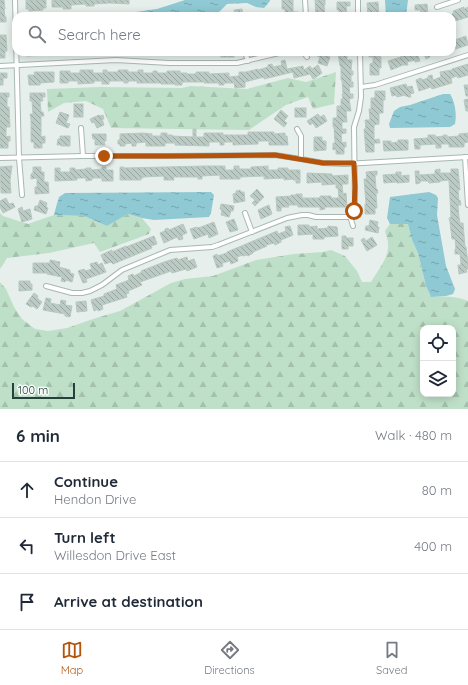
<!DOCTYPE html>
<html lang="en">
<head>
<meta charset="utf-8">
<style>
  body { margin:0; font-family:Quicksand,sans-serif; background:#f2f2f3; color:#1f2937 }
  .controls { position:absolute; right:12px; bottom:12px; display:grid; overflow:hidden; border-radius:8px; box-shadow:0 2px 10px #0003 }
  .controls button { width:36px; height:36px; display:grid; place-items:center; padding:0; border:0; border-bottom:1px solid #e0e1e3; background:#fff; color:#1f2937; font:20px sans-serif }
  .scale { position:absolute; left:12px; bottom:10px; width:63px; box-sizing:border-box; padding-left:4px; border:2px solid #24423a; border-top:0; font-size:11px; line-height:14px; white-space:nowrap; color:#24423a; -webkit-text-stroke:3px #f7fbf9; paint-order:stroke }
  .stop { position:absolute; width:12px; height:12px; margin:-9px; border:3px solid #b45309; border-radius:50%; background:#fff }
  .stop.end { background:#b45309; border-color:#fff; box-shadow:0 1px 4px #0008 }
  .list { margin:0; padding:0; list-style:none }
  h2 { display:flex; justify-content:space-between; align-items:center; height:52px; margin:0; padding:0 16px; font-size:17px }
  h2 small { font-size:13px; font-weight:400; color:#747a83 }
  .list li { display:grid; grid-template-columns:26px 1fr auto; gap:12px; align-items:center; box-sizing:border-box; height:56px; padding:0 16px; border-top:1px solid #e0e1e3 }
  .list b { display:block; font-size:15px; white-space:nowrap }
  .list p { margin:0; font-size:13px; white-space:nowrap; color:#747a83 }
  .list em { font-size:13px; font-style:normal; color:#747a83 }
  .icon { flex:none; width:22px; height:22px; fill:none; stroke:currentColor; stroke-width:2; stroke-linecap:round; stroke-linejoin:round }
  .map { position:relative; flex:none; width:468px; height:409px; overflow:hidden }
  .search { position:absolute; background:#fff; box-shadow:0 2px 10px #0003; left:12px; right:12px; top:12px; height:44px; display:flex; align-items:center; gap:10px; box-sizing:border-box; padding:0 14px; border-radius:12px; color:#747a83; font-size:15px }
  .sheet { height:220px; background:#fff }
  nav { display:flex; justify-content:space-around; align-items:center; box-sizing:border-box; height:56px; border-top:1px solid #e0e1e3; background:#fff; font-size:11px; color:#747a83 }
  nav a { display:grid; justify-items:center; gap:2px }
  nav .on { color:#b45309 }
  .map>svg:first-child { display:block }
  .forest { fill:url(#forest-firs); fill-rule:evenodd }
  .water { fill:url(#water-ripples) }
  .building { fill:url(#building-back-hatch); stroke:#b8c9c2 }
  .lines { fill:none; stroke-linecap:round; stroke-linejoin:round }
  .minor-casing { stroke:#a8b8b2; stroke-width:6 }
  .minor { stroke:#fff; stroke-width:4 }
  .route { stroke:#b45309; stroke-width:5 }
</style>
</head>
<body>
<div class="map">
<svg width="468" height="409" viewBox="0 0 468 409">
  <defs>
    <pattern id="forest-firs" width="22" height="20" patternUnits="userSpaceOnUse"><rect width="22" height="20" fill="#bfe0c8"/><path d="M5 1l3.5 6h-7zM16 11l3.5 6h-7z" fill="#a4c1ad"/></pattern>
    <pattern id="water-ripples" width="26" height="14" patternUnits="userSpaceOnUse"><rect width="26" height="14" fill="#8ec9d4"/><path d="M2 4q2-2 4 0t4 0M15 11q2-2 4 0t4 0" fill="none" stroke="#74a5ad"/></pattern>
    <pattern id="building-back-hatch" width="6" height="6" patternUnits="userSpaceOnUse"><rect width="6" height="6" fill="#bbcac4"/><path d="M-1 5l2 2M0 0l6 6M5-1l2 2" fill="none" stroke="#98a6a0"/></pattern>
  </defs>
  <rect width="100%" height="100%" fill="#e6efeb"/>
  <g class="forest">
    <path d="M336,72L334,104L313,109L308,97L286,105L249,130L111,128L103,109L86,101L64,103L48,112L47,89L100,87L182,88L190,86L247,89L288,78L306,82Z"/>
    <path d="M0,213L3,216L28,224L54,215L84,216L107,226L128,214L142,218L151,229L149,234L100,252L94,243L49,253L7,258L0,269Z"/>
    <path d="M402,223L408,224L412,240L418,253L426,286L431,297C444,296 456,296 468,301V409H0V282L6,289L14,307L22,319L35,329L48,331L67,328L96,318L120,311L171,283L185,279L213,276L256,260L294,254L323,252L331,250L345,256L357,271L362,282H371C378,270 389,258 388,244C388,240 386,235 385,231L390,224ZM423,328H453V394H423Z"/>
  </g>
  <g class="water">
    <path d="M185,0H270V1L264,8L256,7L247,3L227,4L218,13L216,16H107L157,9Z"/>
    <path d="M385,0H408L406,16H386Z"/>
    <path d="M443,94H450C455,101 457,115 455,124L450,127L390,128L389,124L394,111L400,107L410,105Z"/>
    <path d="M211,192L214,195L211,213L209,217L154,220L142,218L128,214L107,226L84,216L54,215L56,207L59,197L65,193Z"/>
    <path d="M429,192L436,195L438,198L437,215L446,266L455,289L453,294L446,296L431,297L426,286L418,253L412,240L408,224H390L387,218L390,197Z"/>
  </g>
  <g class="building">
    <path d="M0,0H4L5,9H4L5,17H6V22H0Z"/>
    <path d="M26,0H46V8H43V10L29,11V9H26Z"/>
    <path d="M52,0H129V4L110,3L94,4V6H86V4L71,5V9H63V7H52Z"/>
    <path d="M282,0H293V12H298V16H285V9H282Z"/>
    <path d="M315,0H325V5H324L325,16H316Z"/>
    <path d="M337,2H350V6H346L347,16H339V10H337Z"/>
    <path d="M378,2L379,16H368L367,3Z"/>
    <path d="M427,4L428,14H421L420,10H415V5Z"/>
    <path d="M464,7V9L468,7V17L452,22V14L454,13L453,11Z"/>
    <path d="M242,9L243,16H235L234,10Z"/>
    <path d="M0,35H6L7,51H5V58H0Z"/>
    <path d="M466,36L468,45L452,50V41Z"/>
    <path d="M27,52H44V55L27,56Z"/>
    <rect x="221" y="52" width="13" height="5"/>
    <path d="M318,52L330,54L329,57H330L327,66L318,63L320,57L317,56Z"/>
    <path d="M338,52H347V60H352L351,71H353V75H351V82H353V87H349L350,94H353V98L349,99L351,111H346L347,122H342V129H346V133L341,134L342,143L346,142V147H344V154H336V149L333,150V143H335L334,127H333V118H337V106H341V99H343L342,94H343L342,80H341V66H340Z"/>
    <path d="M369,52H379L380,57H381V68H379V75H370V64L373,63V57H369Z"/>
    <path d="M414,52H428L430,57L426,59L424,54L418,56L420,61L415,62V60L407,62L408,65H403L391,70L388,61L401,57V56Z"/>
    <path d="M285,60L287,69L303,66L304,70L310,66L312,69L318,65L322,73L315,78L313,79L310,74L294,78L293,72L264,79V77L245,82V87L235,88L234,83H224V85H219V83H204V82H182V85H175V84H161V83H137V81H128V83H124V81H109V84H102V81H94V83L78,84V81H68V83H60V71H70V73H80V70H93V73H103V70H107V72H118V70H128V72H138V70H143V73H153V71H157V73H167V71H180V73H187V74H196V72H209V74L229,73V77L239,76V72H246L258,69V70L268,67V65L272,64L273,67L282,65L281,61Z"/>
    <path d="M468,64V75L458,78L457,76L451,78L452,83L432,89L431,87L419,91L416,80L421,78L422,80L428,78V76L432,75L433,80L441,77L440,72L452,70V69Z"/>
    <path d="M34,72H54V82L40,83V85H29L28,75H35Z"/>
    <path d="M0,73H7V78H3V85H0Z"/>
    <path d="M406,84L407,87L412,86L414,93L410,94L411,97H408L407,96H405V95L397,97L396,95L392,96L390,88Z"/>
    <path d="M464,85H468V96H466Z"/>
    <path d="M375,91H385V100H383V113H379V124L374,125V140L379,139L380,143H374V152H366L364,129H366L365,120H370L369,109H371V98H375Z"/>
    <path d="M0,93H9V97H7V107H9L10,127H6V137L10,136V141H8V148H0Z"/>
    <path d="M30,93H45V97H42L43,101H40L41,112H43L44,116H41V137L45,136V143H42V148H34V142H31V119L30,114H33L32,101H30Z"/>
    <path d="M468,99V111H466L464,100Z"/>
    <rect x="74" y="104" width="9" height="13"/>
    <rect x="295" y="108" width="11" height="9"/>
    <path d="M281,110L288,116L284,121L287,123L284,127L274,119Z"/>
    <path d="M60,112L69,115L66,123L70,124L68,128L56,123Z"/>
    <path d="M318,114L320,117L324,115L327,121L316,128L313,123L310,125L307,121Z"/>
    <path d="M99,115L100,116L103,115L104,119H102L104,125L97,128L94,122L92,123L90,119Z"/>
    <path d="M193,129H196V137H204V133H223V135H248V132H274V134L285,133V136H287L288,145H269V141H258V144L233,145V142H224V145H220V142H209V146L175,145V143H165V146H146V142L136,143V146H132V143L125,144V146H120V144H118V140H120V134L143,133L152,134V136H161V133H167V135H172V136L193,137Z"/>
    <path d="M468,133V142L464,143V147H449V144H441V148H436V144L420,145V149H415L414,139L428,138V135H435L436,137L444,136L443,135H447V137L459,136V134Z"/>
    <path d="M92,134H106V141H104L105,145H95V139H93Z"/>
    <path d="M60,136H70V146H61V145H57L58,139H60Z"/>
    <path d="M314,137H322V141H326V150L314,151Z"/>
    <path d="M398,140H408V150L384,151L383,141H391V143L398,142Z"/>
    <path d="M12,166L10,180L11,193H1L0,167Z"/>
    <path d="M205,166H225V170H234V166H239V169H251V167L268,166V170H278V168H288V170H300V183H296V180H293V179L284,180V178L264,179V176L240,177V179H220V175L202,176V179H198V177H173L174,180H164V176L143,177V178H141V180H120V167H124V168Z"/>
    <path d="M33,167H41V172H44V182H48L49,193L35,194V187H37V178L31,179V174L33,173Z"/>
    <path d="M102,167H106V170H113V181H102V178H92V180L86,181V178H77V180L55,181V168H60V172H70V168H75V170L86,169V168H91V170L102,169Z"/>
    <path d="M440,169V173H451V169H458L460,190H458L459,201L460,200L461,205H458L459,217L460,223H463L465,247H466L468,264V269H466L467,272L459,274L458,265H461L460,254H455V249H456L455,239H452L450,222L449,218L451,217L449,180L440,181V182L429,183L428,181H420V183L416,184L415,171H419V175L435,174V170Z"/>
    <path d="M377,171V175H375L376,189H377L378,193H376L377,208H375V214H365V204H366L364,179H367L366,172Z"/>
    <path d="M396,172H401V176L409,175V182L397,183V182L384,183L383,175L396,174Z"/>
    <path d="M307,173L332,174V176L348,175V184H342L343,194L346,193L347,207H325V209L320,210V207H298V205H288L289,207H281V211H277L276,197L291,196V195H296V194H302V198H320V196H331V198H339L338,188H336V184L322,185V182L307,183Z"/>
    <path d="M257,189L264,197L255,206L252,203L255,200L250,196Z"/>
    <path d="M240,190L241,192H244L245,201L234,203L233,194L236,193V191Z"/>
    <path d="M6,198L9,204L13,203L15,207L3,213L0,207V201Z"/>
    <path d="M40,200L47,203L46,207L48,208L46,214L34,210L35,206H38Z"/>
    <path d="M221,204L234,206L233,211H231L229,217L221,215L222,210L220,209Z"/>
    <path d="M269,205L272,214L261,219L258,210Z"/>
    <path d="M22,207L23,211L30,209L32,219L22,222L18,209Z"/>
    <path d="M234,219L238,230L230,232L226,222Z"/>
    <path d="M370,220L378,222L377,227H379L378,233L365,230L366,226H369Z"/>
    <path d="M214,222L218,234L209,238L208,234L194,239L190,229L197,227V228L201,227Z"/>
    <path d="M183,224L187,233L182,235L183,239L179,240L177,237L164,243L160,233L165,231V229L168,228L169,230Z"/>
    <path d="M298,225H309V227L317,226V229L328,228V226L337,227L338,236L324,237V239H313V234L298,235Z"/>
    <path d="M290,226L293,235L281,240V242L275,245L274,243L266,245L267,246L253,252V253L248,256L247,255L243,256V255L237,257L238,261L231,264L230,261L222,263L223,266L217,268L213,256L217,254V256L227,253V252L277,231L278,234L286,231L285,227Z"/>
    <path d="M154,236L157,244L151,246L152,248L113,264L111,262L105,264L101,255L112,250V252L126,246V247Z"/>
    <path d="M342,236H346V238H353V246H348V249H342Z"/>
    <path d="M372,237L377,245L367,251L361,240L364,238L366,241Z"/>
    <path d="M187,257L188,261L194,259L197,267L187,271L186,269L172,273L171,271L140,282L142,285L128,291L129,293L126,294L127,297L102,305L103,309L98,311V309L94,311L91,300L104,296V294L117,289L116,285L129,280L128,276L133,274L134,276L142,272L141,271L164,262L177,258L178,260Z"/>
    <path d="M50,260L60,262L59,267L70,270V273L74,274L72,282L66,280L65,282L61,281L62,277L47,274V273H33V263H50Z"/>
    <path d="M97,262L98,265L102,263L106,272L86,279L87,282L83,283L78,271L84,269L85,271L92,269L90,264Z"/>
    <path d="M19,281H30V284H32V290L19,291Z"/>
    <path d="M34,293L38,296L37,298L42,302L37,309L33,306L31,307L26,304Z"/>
    <path d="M46,298L51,299L50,303L60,305L61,300L66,301L65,305L72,306L70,317L65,316V314L43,310Z"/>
    <path d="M86,301L87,311L77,312L76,302Z"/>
  </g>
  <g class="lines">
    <g class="minor-casing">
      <g id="minor">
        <path d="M15,0L19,158L22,195"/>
        <path d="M305,0L306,16"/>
        <path d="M358,0V16"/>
        <path d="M437,7L458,0"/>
        <path d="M245,52L248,61"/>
        <path d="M303,52L307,57"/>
        <path d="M0,66L116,60L169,63H237L283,52"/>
        <path d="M361,87L375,85L468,55"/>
        <path d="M81,128L83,156"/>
        <path d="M297,129L301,136V159"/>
        <path d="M465,157L468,205"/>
        <path d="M0,158L83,156H167L275,155L301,159L323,163L345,164L468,157"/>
        <path d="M245,213L252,232"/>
        <path d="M350,216L353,226"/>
        <path d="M46,286L72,293H82L90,291L102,285L122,270L170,250L212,247L218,245L287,218L302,215H308L316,217H348C355,214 355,209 355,202L354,127L359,111L361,97L360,52"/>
      </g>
    </g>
    <use href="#minor" class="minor"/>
  </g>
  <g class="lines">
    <path class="route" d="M104,156H167L275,155L323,163H354L355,187L354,211"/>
  </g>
</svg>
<div class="controls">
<button><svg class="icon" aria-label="locate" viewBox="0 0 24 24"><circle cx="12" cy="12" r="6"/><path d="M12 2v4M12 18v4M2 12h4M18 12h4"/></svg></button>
<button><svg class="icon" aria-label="layers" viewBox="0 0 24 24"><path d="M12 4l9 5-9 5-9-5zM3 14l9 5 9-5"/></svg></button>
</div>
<div class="scale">100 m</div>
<div class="stop" style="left:354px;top:211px"></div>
<div class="stop end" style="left:104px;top:156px"></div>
<div class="search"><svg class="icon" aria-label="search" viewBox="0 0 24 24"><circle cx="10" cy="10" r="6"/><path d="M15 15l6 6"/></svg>Search here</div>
</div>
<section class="sheet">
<h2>6 min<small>Walk · 480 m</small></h2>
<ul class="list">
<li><svg class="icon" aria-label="ahead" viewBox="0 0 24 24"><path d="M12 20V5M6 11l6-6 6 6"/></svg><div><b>Continue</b><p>Hendon Drive</p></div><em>80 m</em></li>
<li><svg class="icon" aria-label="left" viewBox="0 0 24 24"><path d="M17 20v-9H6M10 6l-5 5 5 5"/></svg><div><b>Turn left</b><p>Willesdon Drive East</p></div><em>400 m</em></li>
<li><svg class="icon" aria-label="arrive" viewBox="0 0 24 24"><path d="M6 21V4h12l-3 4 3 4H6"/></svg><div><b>Arrive at destination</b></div></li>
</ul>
</section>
<nav>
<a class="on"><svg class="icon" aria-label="map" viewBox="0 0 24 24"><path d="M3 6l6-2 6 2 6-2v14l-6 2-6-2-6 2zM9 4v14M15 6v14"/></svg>Map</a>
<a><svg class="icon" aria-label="directions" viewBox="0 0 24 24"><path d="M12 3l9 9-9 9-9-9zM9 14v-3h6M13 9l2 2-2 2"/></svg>Directions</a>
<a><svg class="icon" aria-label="saved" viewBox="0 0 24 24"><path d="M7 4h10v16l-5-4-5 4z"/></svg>Saved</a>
</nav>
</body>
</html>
